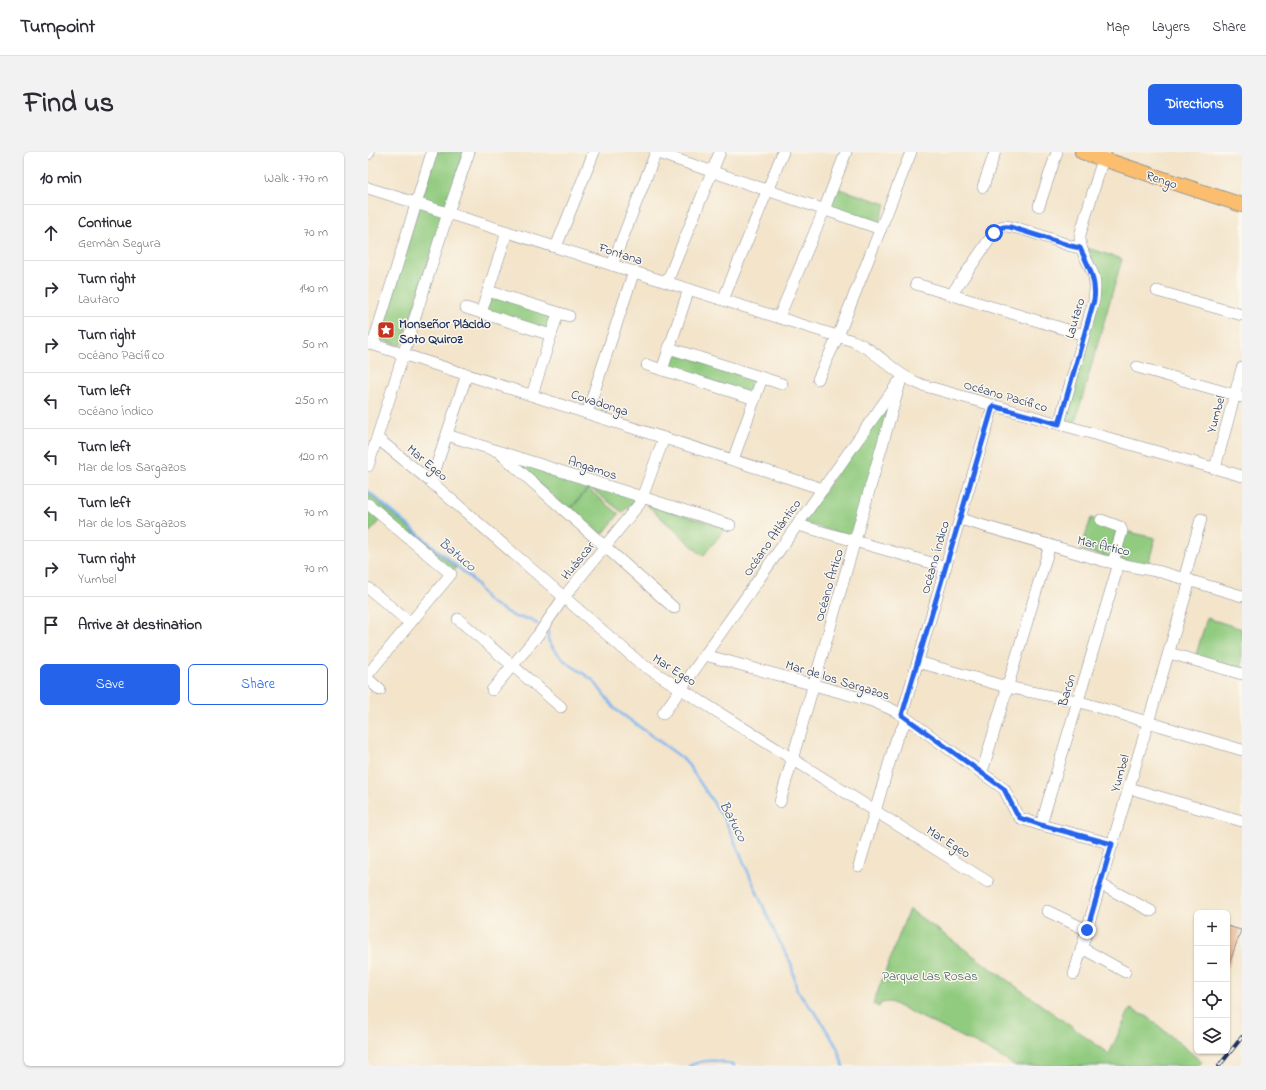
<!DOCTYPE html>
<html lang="en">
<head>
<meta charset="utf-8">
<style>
  body { margin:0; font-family:"Indie Flower",sans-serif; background:#f2f2f3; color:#2b2b33 }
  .controls { position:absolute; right:12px; bottom:12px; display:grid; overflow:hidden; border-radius:6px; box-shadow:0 1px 3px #0004 }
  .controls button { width:36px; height:36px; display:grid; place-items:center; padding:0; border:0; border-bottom:1px solid #e1e1e2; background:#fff; color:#2b2b33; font:20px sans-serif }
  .stop { position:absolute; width:12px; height:12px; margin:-9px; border:3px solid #2563eb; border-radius:50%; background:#fff }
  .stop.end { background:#2563eb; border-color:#fff; box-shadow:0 1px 4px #0008 }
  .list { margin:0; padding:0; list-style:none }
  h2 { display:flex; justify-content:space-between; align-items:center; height:52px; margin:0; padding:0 16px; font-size:17px }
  h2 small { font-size:13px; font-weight:400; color:#7c7c81 }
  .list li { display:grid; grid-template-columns:26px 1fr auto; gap:12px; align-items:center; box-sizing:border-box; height:56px; padding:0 16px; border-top:1px solid #e1e1e2 }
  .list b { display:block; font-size:15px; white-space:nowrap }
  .list p { margin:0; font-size:13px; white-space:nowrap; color:#7c7c81 }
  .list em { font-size:13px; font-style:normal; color:#7c7c81 }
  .actions { display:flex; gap:8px; padding:12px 16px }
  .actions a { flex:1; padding:9px 0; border:1px solid #2563eb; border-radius:6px; text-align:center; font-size:14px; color:#2563eb }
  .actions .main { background:#2563eb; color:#fff }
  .icon { flex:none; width:22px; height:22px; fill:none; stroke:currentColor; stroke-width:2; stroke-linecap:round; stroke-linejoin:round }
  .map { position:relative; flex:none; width:874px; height:914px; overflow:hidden; border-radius:6px }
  header { display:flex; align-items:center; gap:24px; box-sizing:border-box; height:56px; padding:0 20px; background:#fff; border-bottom:1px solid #e1e1e2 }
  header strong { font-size:19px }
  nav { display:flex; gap:22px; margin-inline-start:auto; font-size:14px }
  .intro { display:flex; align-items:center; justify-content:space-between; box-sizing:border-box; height:96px; padding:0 24px }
  h1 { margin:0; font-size:28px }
  .button { padding:10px 18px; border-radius:6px; background:#2563eb; color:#fff; font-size:14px; font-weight:700 }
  main { display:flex; gap:24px; padding:0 24px }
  aside { flex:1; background:#fff; border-radius:6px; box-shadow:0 1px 3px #0004 }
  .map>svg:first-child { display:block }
  .green { fill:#91cb7f; stroke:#567d6e }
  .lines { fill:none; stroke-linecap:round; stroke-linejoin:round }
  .stream { stroke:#80b7f0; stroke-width:2.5 }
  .building { fill:#de9d6e }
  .minor-casing { stroke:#878a94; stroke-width:12 }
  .major-casing { stroke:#878a94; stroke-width:16 }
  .minor { stroke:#fff; stroke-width:11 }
  .major { stroke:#fbbe6e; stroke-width:14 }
  .rail-casing { stroke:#1b2f5e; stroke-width:4 }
  .rail { stroke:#fbf7ec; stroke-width:2.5; stroke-dasharray:8; stroke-linecap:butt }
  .route { stroke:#2563eb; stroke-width:5 }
  .labels { text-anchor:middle; stroke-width:3; stroke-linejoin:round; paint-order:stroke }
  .street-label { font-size:13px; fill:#1b2f5e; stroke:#fbf7ec }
  .poi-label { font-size:13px; font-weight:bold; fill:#1b2f5e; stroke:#fbf7ec; text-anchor:start }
  .park-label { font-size:13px; fill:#3e5e68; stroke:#fbf7ec }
  .water-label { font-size:14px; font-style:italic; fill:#39588a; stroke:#fbf7ec }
</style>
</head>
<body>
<header>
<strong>Turnpoint</strong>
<nav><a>Map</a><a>Layers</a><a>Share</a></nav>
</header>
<div class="intro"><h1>Find us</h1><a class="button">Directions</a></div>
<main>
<aside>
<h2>10 min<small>Walk · 770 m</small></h2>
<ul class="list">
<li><svg class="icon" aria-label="ahead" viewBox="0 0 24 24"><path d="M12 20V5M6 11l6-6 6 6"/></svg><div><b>Continue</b><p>Germán Segura</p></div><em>70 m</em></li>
<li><svg class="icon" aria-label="right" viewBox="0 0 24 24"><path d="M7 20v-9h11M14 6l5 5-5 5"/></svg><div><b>Turn right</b><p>Lautaro</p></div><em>140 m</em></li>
<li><svg class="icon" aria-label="right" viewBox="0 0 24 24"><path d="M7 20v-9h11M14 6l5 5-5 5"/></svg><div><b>Turn right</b><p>Océano Pacífico</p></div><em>50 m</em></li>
<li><svg class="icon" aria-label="left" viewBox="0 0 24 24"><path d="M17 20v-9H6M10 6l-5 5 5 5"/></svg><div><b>Turn left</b><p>Océano Índico</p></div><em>250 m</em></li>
<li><svg class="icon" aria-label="left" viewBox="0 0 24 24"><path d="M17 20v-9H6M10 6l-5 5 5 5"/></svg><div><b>Turn left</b><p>Mar de los Sargazos</p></div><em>120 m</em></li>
<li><svg class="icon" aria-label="left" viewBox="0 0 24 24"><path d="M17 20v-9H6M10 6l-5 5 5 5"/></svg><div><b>Turn left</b><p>Mar de los Sargazos</p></div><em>70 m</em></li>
<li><svg class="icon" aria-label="right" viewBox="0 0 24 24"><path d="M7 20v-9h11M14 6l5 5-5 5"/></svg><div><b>Turn right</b><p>Yumbel</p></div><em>70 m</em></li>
<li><svg class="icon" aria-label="arrive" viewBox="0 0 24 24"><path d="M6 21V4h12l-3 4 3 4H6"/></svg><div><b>Arrive at destination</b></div></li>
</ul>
<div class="actions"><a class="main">Save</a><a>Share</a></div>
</aside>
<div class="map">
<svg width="874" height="914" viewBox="0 0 874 914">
  <rect width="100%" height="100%" fill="#fbf7ec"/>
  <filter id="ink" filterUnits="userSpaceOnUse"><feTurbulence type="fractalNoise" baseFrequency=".025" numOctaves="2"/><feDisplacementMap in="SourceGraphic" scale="8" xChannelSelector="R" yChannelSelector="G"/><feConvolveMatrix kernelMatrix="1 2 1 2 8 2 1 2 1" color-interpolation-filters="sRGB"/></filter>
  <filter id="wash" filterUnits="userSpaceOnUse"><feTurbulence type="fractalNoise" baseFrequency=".012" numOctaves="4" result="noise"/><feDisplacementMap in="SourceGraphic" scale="16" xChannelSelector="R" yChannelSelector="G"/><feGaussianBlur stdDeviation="0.9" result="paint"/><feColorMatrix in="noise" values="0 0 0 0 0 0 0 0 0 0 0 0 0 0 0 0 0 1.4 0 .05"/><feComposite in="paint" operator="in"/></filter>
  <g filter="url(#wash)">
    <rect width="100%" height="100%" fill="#f3e4ca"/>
    <g class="green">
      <path d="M68,0H97L33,194L10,187Z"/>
      <path d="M469,36L518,52L510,72L461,54Z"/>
      <path d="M719,96L754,107L707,271L696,268L731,141Z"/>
      <path d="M123,142L187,163L181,179L117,159Z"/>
      <path d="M303,200L390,227L384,243L298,215Z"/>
      <path d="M528,237L485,386L435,370Z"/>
      <path d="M140,305L271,347L254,360L221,335L201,358Z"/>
      <path d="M220,337L251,362L234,383L204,356Z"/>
      <path d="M0,341L88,416L85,420L0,349Z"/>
      <path d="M278,352L358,376L335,404Z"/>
      <path d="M0,357L13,368L0,382Z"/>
      <path d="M723,366L749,376L743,406L713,398Z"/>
      <path d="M757,379L787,386L780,414L748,408Z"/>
      <path d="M839,466L874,477V518L827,506Z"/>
      <path d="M541,757L741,902L762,857L780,865L834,910L830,914H648L617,896L522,850L513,851L511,855L505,852Z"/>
    </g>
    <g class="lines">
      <g class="stream">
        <path d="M0,339L105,428L120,449L147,465L162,467L169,472"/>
        <path d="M180,480V488L186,497L198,510L225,528L247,557L317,608L357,668L408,783L423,811L429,838L451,866L469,895L475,914"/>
        <path d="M321,914C336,907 351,907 366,914"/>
      </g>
    </g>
    <g id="blocks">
      <path class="building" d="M859,774L873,778L860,815H859Z"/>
    </g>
  </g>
  <g filter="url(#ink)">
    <use href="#blocks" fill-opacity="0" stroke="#878a94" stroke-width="1"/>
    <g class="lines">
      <g class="minor-casing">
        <g id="minor">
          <path d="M287,0L513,77"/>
          <path d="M0,2L1,0"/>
          <path d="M615,35L627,0"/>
          <path d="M0,36L485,189C511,199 526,223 554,233L874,324"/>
          <path d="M671,54L689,0"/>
          <path d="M188,95L226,0"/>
          <path d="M244,113L288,0"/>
          <path d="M299,130L352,0"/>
          <path d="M548,132L716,183"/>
          <path d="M120,139L201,164"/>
          <path d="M789,139L874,163"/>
          <path d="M583,143L626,81C629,78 631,75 636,74C646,73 691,90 703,94L712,96"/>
          <path d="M355,148L415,0"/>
          <path d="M98,156L183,183"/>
          <path d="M113,161L139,80"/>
          <path d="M411,165L456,58L478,0"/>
          <path d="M0,191L455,337"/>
          <path d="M5,192L64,0"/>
          <path d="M301,196L414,232"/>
          <path d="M279,213L387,247"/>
          <path d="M769,215L874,245"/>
          <path d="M294,218L321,137"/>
          <path d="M450,227L470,184L543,0"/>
          <path d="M164,243L190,161"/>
          <path d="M219,261L266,119"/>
          <path d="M691,272L726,148C727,140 728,133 726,125C721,110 711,99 712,83L737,0"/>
          <path d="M79,283L362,373"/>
          <path d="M9,286L63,330L272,511L620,730"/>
          <path d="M133,302L306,456"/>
          <path d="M365,308L394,226"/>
          <path d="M0,314L80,61L101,0"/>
          <path d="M847,316L874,216"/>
          <path d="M63,330L99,222"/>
          <path d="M0,352L83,422L0,522"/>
          <path d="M592,367L736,409L793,420L874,444"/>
          <path d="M733,368L752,375L754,379L745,410"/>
          <path d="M430,373L578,415"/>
          <path d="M816,427L833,367"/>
          <path d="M0,436L42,471"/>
          <path d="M90,467L193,555"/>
          <path d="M801,501L874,522"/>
          <path d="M337,503L504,549L523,557L534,563L636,637L648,661L652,666L673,673L745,692"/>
          <path d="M550,510L639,535L709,549L874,598"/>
          <path d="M0,527L12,538"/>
          <path d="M124,538L170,483L196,445L272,351L296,286"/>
          <path d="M295,562L530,231"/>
          <path d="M534,563L625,254"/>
          <path d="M614,620L682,393"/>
          <path d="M761,636L874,669"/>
          <path d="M412,650L534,224"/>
          <path d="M673,673L751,411"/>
          <path d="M491,714L528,588L539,567"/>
          <path d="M732,732L783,759"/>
          <path d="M679,759L719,778"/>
          <path d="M714,796L757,820"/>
          <path d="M706,822L822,428"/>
        </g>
      </g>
      <g class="major-casing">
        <path id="major" d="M714,0L874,53"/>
      </g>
      <use href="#minor" class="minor"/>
      <use href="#major" class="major"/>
      <g class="rail-casing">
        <path id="rail" d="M851,914L874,885"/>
      </g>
      <use href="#rail" class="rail"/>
    </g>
  </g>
  <g class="lines" filter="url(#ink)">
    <path class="route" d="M626,81C631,76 634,74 642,75L703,94L712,96C720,113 729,128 726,148L691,272L625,254L534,563L636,637L648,661L652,666L673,673L744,692L719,778"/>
  </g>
  <defs>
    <g id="sight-square" transform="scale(0.9)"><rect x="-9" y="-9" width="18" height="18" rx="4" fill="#c8321e" stroke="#fbf7ec"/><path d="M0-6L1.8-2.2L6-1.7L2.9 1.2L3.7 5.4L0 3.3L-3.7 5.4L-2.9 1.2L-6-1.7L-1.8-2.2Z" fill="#fff"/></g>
  </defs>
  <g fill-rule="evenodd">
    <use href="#sight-square" x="18" y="178"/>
  </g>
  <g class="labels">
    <g class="street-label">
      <text transform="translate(794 27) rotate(18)" y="5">Rengo</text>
      <text transform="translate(253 101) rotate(18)" y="5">Fontana</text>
      <text transform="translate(706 166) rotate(-74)" y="5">Lautaro</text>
      <text transform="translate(638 243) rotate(16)" y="5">Océano Pacífico</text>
      <text transform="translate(232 250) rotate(18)" y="5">Covadonga</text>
      <text transform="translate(847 262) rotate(-75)" y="5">Yumbel</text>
      <text transform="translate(60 310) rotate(40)" y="5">Mar Egeo</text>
      <text transform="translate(225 315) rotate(18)" y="5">Angamos</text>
      <text transform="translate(403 385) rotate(-55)" y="5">Océano Atlántico</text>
      <text transform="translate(736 393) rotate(13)" y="5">Mar Ártico</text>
      <text transform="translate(566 405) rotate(-74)" y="5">Océano Índico</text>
      <text transform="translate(209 408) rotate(-51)" y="5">Huáscar</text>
      <text transform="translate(460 433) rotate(-74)" y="5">Océano Ártico</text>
      <text transform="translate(307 517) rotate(32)" y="5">Mar Egeo</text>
      <text transform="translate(470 527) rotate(17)" y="5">Mar de los Sargazos</text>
      <text transform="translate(698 538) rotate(-73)" y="5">Barón</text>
      <text transform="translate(751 621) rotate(-74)" y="5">Yumbel</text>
      <text transform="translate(581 689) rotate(32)" y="5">Mar Egeo</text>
    </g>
    <g class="poi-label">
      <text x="31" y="176">Monseñor Plácido<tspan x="31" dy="15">Soto Quiroz</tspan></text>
    </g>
    <g class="park-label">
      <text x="562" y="828">Parque Las Rosas</text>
    </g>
    <g class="water-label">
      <text transform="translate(90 402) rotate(40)" y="5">Batuco</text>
      <text transform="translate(366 669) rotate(62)" y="5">Batuco</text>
    </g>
  </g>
</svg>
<div class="controls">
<button>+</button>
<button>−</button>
<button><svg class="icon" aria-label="locate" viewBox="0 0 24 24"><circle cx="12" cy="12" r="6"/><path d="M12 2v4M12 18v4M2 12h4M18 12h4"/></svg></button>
<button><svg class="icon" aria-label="layers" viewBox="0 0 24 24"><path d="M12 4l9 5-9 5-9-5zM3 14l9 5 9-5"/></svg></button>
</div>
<div class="stop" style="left:626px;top:81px"></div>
<div class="stop end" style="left:719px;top:778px"></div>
</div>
</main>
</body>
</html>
